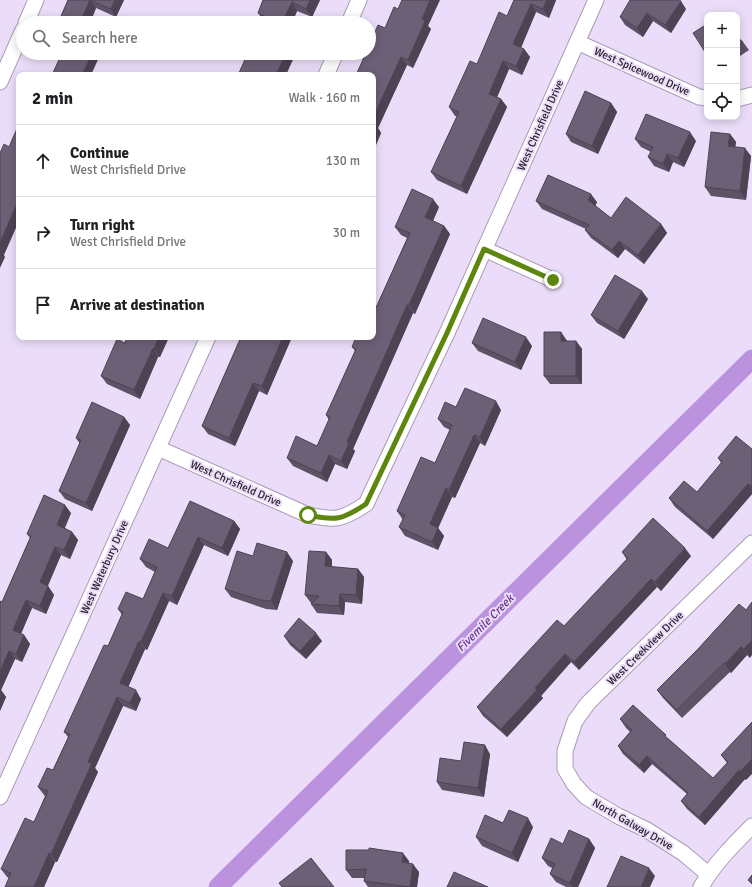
<!DOCTYPE html>
<html lang="en">
<head>
<meta charset="utf-8">
<style>
  body { margin:0; font-family:Signika,sans-serif; background:#f6f6f6; color:#202124 }
  .controls { position:absolute; right:12px; top:12px; display:grid; overflow:hidden; border-radius:8px; box-shadow:0 2px 10px #0003 }
  .controls button { width:36px; height:36px; display:grid; place-items:center; padding:0; border:0; border-bottom:1px solid #e0e0e0; background:#fff; color:#202124; font:20px sans-serif }
  .stop { position:absolute; width:12px; height:12px; margin:-9px; border:3px solid #5d860e; border-radius:50%; background:#fff }
  .stop.end { background:#5d860e; border-color:#fff; box-shadow:0 1px 4px #0008 }
  .list { margin:0; padding:0; list-style:none }
  h2 { display:flex; justify-content:space-between; align-items:center; height:52px; margin:0; padding:0 16px; font-size:17px }
  h2 small { font-size:13px; font-weight:400; color:#757577 }
  .list li { display:grid; grid-template-columns:26px 1fr auto; gap:12px; align-items:center; box-sizing:border-box; height:72px; padding:0 16px; border-top:1px solid #e0e0e0 }
  .list b { display:block; font-size:15px; white-space:nowrap }
  .list p { margin:0; font-size:13px; white-space:nowrap; color:#757577 }
  .list em { font-size:13px; font-style:normal; color:#757577 }
  .icon { flex:none; width:22px; height:22px; fill:none; stroke:currentColor; stroke-width:2; stroke-linecap:round; stroke-linejoin:round }
  .map { position:relative; flex:none; width:752px; height:887px; overflow:hidden }
  .search { position:absolute; background:#fff; box-shadow:0 2px 10px #0003; left:16px; top:16px; width:360px; height:44px; display:flex; align-items:center; gap:10px; box-sizing:border-box; padding:0 14px; border-radius:22px; color:#757577; font-size:15px }
  .panel { position:absolute; background:#fff; box-shadow:0 2px 10px #0003; left:16px; top:72px; width:360px; height:268px; border-radius:8px }
  .map>svg:first-child { display:block }
  .lines { fill:none; stroke-linecap:round; stroke-linejoin:round }
  .canal { stroke:#ba92dd; stroke-width:19 }
  .minor-casing { stroke:#a99cb5; stroke-width:17 }
  .minor { stroke:#fff; stroke-width:15 }
  .wall { fill:#5d5366 }
  .shaded-wall { fill:#4c4353 }
  .building { fill:#6c6077; stroke:#4c4353 }
  .route { stroke:#5d860e; stroke-width:5 }
  .labels { text-anchor:middle; stroke-width:4; stroke-linejoin:round; paint-order:stroke }
  .street-label { font-size:11px; fill:#25202a; stroke:#ebddf9 }
  .water-label { font-size:12px; font-style:italic; fill:#68358d; stroke:#ebddf9 }
</style>
</head>
<body>
<div class="map">
<svg width="752" height="887" viewBox="0 0 752 887">
  <rect width="100%" height="100%" fill="#ebddf9"/>
  <g class="lines">
    <path class="canal" d="M218,887L752,359"/>
    <g class="minor-casing">
      <g id="minor">
        <path d="M26,23L36,0"/>
        <path d="M349,23L359,0"/>
        <path d="M577,42L699,97L707,98"/>
        <path d="M326,75L336,53"/>
        <path d="M0,82L23,30"/>
        <path d="M737,99L752,95"/>
        <path d="M484,249L553,280"/>
        <path d="M158,448L308,515C336,521 342,520 366,504L447,333L596,0"/>
        <path d="M0,797L208,337"/>
        <path d="M708,874L683,853L647,830L618,816L586,797L574,784L565,769V751L575,721L588,703L752,543"/>
        <path d="M701,887C714,864 733,845 752,826"/>
      </g>
    </g>
    <use href="#minor" class="minor"/>
  </g>
  <g class="wall">
    <path d="M68,0H124L116,17L96,8L90,23H58Z"/>
    <path d="M263,0H320L312,17L297,11L292,23H261L263,20L258,13Z"/>
    <path d="M514,0H556L549,18L536,12L521,48L524,49L530,57L522,75L509,69L497,97L501,99L507,107L467,194L437,180L431,172L457,116H455L449,107L507,16Z"/>
    <path d="M630,0L686,9L671,33L653,21L643,37L625,25L620,17Z"/>
    <path d="M428,26L431,29L413,68L407,65L378,128L381,133L373,152L385,28Z"/>
    <path d="M737,37L743,42L749,50L737,58Z"/>
    <path d="M611,103L617,112L598,154L571,142L566,134Z"/>
    <path d="M730,134L736,142L735,147L751,156L746,200L711,196L705,187Z"/>
    <path d="M635,139L696,141L684,167L673,162L669,172L654,166L648,157L651,152L641,147Z"/>
    <path d="M536,201L597,202L595,206L611,218L661,224L667,233L644,264L625,249L618,258L591,238L585,230L586,229L542,209Z"/>
    <path d="M439,207L433,221L444,226L450,234L415,314L413,313L382,384L353,449L355,451L347,469L335,464L327,482L293,466L287,458L317,446L329,420L326,415L355,351L352,347L374,312L407,238L401,235L395,227Z"/>
    <path d="M648,299L624,339L597,323L591,315Z"/>
    <path d="M561,332L567,341H576L582,349V384H550L544,376Z"/>
    <path d="M127,337H169L160,357H158L140,399L107,384L101,376L125,343Z"/>
    <path d="M241,337H296L295,339L292,337L267,395L259,391L235,446L208,434L202,426Z"/>
    <path d="M472,343L532,346L521,370L478,351Z"/>
    <path d="M456,407L501,410L485,446L480,443L455,498L452,497L438,528L444,536L438,550L405,536L399,527L403,520L397,511L435,463L450,430L444,427L438,419Z"/>
    <path d="M124,417L130,425L92,511L65,499L59,491L80,444L76,438Z"/>
    <path d="M752,449V494L713,539L675,507L669,498L697,492L721,463L718,458Z"/>
    <path d="M71,513L65,528L72,532L78,540L70,559L61,555L48,586L54,595L46,614L32,608L21,634L24,635L30,644L22,662L15,659L1,690L6,697L0,711V601L2,602L30,538L27,534Z"/>
    <path d="M234,521L240,529L228,556L204,545L177,605L169,601L147,650L145,649L128,687L141,699L136,711L123,706L95,768L98,772L57,862H55L44,887H5L9,878L7,877L1,869L34,822L45,796L44,795L38,787L53,770L68,737L64,732L108,646L122,615L118,609L143,599L155,572L146,567L140,559Z"/>
    <path d="M326,552L332,560V567L358,569L364,577L362,604L345,602L344,615L317,613L311,604L312,603H311L305,595Z"/>
    <path d="M622,552L691,556L661,591L657,587L579,670L571,662L541,696L543,698L507,737L483,716L477,707L564,626L627,560Z"/>
    <path d="M253,556L293,561L277,610L266,609L231,597L225,589Z"/>
    <path d="M739,604L750,658L747,655L731,673L730,672L682,718L663,698L657,690L698,649Z"/>
    <path d="M284,636L322,641L306,659L290,645Z"/>
    <path d="M620,719L669,740L713,778L727,763L721,755L752,722L746,780L745,779L705,825L687,809L681,801L687,794L652,764L644,773L623,754L618,746L630,732L626,728Z"/>
    <path d="M490,754L484,797L442,790L437,782Z"/>
    <path d="M503,823L533,827L518,862L482,846L476,837Z"/>
    <path d="M589,839L595,848L578,887H566L556,882L550,874L552,868L548,866L542,858L563,844Z"/>
    <path d="M409,861V863L419,872L417,887H368L364,881L365,878H352L346,870Z"/>
  </g>
  <g class="shaded-wall">
    <path d="M90,0L96,8L90,23H80Z"/>
    <path d="M115,0H124L116,17L111,9Z"/>
    <path d="M310,0H320L312,17L306,9Z"/>
    <path d="M430,0H440L428,26L431,29L413,68L408,60L422,19Z"/>
    <path d="M547,0H556L549,18L543,9Z"/>
    <path d="M681,1L686,9L671,33L665,25Z"/>
    <path d="M292,2L297,11L292,23H282Z"/>
    <path d="M531,4L536,12L519,52L513,44Z"/>
    <path d="M647,13L653,21L643,37L637,28Z"/>
    <path d="M524,49L530,57L522,75L516,66Z"/>
    <path d="M92,53H101L91,75H82Z"/>
    <path d="M286,53H296L286,75H276Z"/>
    <path d="M401,57L407,65L378,128L381,133L373,152V118Z"/>
    <path d="M503,61L509,69L495,102L489,94Z"/>
    <path d="M501,99L507,107L467,194L461,186Z"/>
    <path d="M611,103L617,112L598,154L592,146Z"/>
    <path d="M690,132L696,141L684,167L678,158Z"/>
    <path d="M730,134L736,142L734,155L728,146Z"/>
    <path d="M745,148L751,156L746,200L740,191Z"/>
    <path d="M667,154L673,162L669,172L663,164Z"/>
    <path d="M591,194L597,202L594,209L588,200Z"/>
    <path d="M19,199V221L4,255L5,257L0,268V242Z"/>
    <path d="M433,199L439,207L431,225L425,217Z"/>
    <path d="M661,224L667,233L644,264L638,255Z"/>
    <path d="M444,226L450,234L415,314L409,305Z"/>
    <path d="M619,241L625,249L618,258L612,250Z"/>
    <path d="M642,291L648,299L624,339L618,331Z"/>
    <path d="M407,305L413,313L353,449L355,451L347,469L341,461L347,442Z"/>
    <path d="M561,332L567,341H561Z"/>
    <path d="M159,337H169L160,357L154,349Z"/>
    <path d="M283,337H292L267,395L262,386Z"/>
    <path d="M526,337L532,346L521,370L515,362Z"/>
    <path d="M576,341L582,349V384L576,376Z"/>
    <path d="M153,348L158,357L140,399L134,390Z"/>
    <path d="M253,383L259,391L235,446L229,438Z"/>
    <path d="M496,401L501,410L485,446L480,437Z"/>
    <path d="M124,417L130,425L92,511L86,503Z"/>
    <path d="M474,435L480,443L455,498L449,490Z"/>
    <path d="M329,455L335,464L327,482L321,473Z"/>
    <path d="M748,484L752,489V494L713,539L707,531Z"/>
    <path d="M446,488L452,497L436,533L430,524Z"/>
    <path d="M65,505L71,513L62,533L57,525Z"/>
    <path d="M234,521L240,529L228,556L222,548Z"/>
    <path d="M438,528L444,536L438,550L432,542Z"/>
    <path d="M72,532L78,540L70,559L64,550Z"/>
    <path d="M198,537L204,545L177,605L172,596Z"/>
    <path d="M55,547L61,555L45,591L40,582Z"/>
    <path d="M685,548L691,556L661,591L655,582Z"/>
    <path d="M287,552L293,561L277,610L271,601Z"/>
    <path d="M326,552L332,560L331,574L325,566Z"/>
    <path d="M358,569L364,577L362,604L356,595Z"/>
    <path d="M651,579L657,587L579,670L574,662Z"/>
    <path d="M48,586L54,595L46,614L40,606Z"/>
    <path d="M163,593L169,601L147,650L141,642Z"/>
    <path d="M340,594L345,602L344,615L339,606Z"/>
    <path d="M26,600L32,608L19,638L13,630Z"/>
    <path d="M316,633L322,641L306,659L300,651Z"/>
    <path d="M24,635L30,644L22,662L16,654Z"/>
    <path d="M752,640V655L750,658L744,649Z"/>
    <path d="M139,641L145,649L126,692L120,683Z"/>
    <path d="M741,647L747,655L731,673L725,664Z"/>
    <path d="M9,651L15,659L1,690L6,697L0,711V672Z"/>
    <path d="M565,654L571,662L541,696L543,698L507,737L501,729L535,688Z"/>
    <path d="M136,690L141,699L136,711L130,703Z"/>
    <path d="M117,697L123,706L95,768L98,772L57,862L51,854L88,762Z"/>
    <path d="M485,745L490,754L484,797L478,788Z"/>
    <path d="M647,756L652,764L644,773L639,765Z"/>
    <path d="M752,759V774L746,780L740,772Z"/>
    <path d="M739,770L745,779L705,825L699,817Z"/>
    <path d="M528,818L533,827L518,862L512,853Z"/>
    <path d="M589,839L595,848L578,887H573L570,883Z"/>
    <path d="M49,853L55,862L44,887H34Z"/>
    <path d="M403,853L409,861L408,871L402,862Z"/>
    <path d="M413,864L419,872L417,887H410Z"/>
    <path d="M649,868L655,876L650,887H641Z"/>
  </g>
  <g class="building">
    <path d="M68,0H115L111,9L90,0L80,23H58Z"/>
    <path d="M263,0H310L306,9L292,2L282,23H261L264,16L258,13Z"/>
    <path d="M402,0H430L422,19L425,21L408,60L401,57L373,118V75H356L366,53H369V46L378,25L385,28L394,7L398,9Z"/>
    <path d="M514,0H547L543,9L531,4L513,44L524,49L516,66L503,61L489,94L501,99L461,186L431,172L459,112L449,107L470,61L477,64L499,12L507,16Z"/>
    <path d="M630,0H679L681,1L665,25L647,13L637,28L620,17Z"/>
    <path d="M707,24V55L693,33Z"/>
    <path d="M737,37L743,42L737,45Z"/>
    <path d="M62,53H92L82,75H52Z"/>
    <path d="M248,53H286L276,75H263L258,73L257,75H238Z"/>
    <path d="M585,91L611,103L592,146L566,134Z"/>
    <path d="M646,114L690,132L678,158L667,154L663,164L648,157L653,147L635,139Z"/>
    <path d="M373,123L376,125L373,130Z"/>
    <path d="M19,124V199L0,242V153L4,144L9,147Z"/>
    <path d="M711,132L730,134L728,146L745,148L740,191L705,187Z"/>
    <path d="M548,175L591,194L588,200L611,218L626,197L661,224L638,255L619,241L612,250L585,230L589,225L536,201Z"/>
    <path d="M412,189L433,199L425,217L444,226L409,305H407L376,376L347,442L349,443L341,461L329,455L321,473L287,458L296,436L317,446L330,417L326,415L356,349L352,347L356,337H373V311L374,312L410,233L395,227Z"/>
    <path d="M615,275L642,291L618,331L591,315Z"/>
    <path d="M483,318L526,337L515,362L472,343Z"/>
    <path d="M544,332H561V341H576V376H544Z"/>
    <path d="M127,337H159L154,349L153,348L134,390L101,376L117,339L125,343Z"/>
    <path d="M241,337H283L262,386L253,383L229,438L202,426Z"/>
    <path d="M465,388L496,401L480,437L474,435L449,490L446,488L430,524L438,528L432,542L399,527L405,515L397,511L421,457L435,463L452,425L438,419L445,402L456,407Z"/>
    <path d="M92,402L124,417L86,503L59,491L81,440L76,438Z"/>
    <path d="M736,436L752,449V487L748,484L707,531L669,498L684,481L697,492L722,462L718,458Z"/>
    <path d="M44,495L65,505L57,525L72,532L64,550L55,547L40,582L48,586L40,606L26,600L13,630L24,635L16,654L9,651L0,672V601L2,602L31,536L27,534Z"/>
    <path d="M190,501L234,521L222,548L198,537L172,596L163,593L141,642L139,641L120,683L136,690L130,703L117,697L88,762L92,763L51,854L49,853L34,887H5L11,873L1,869L25,818L34,822L48,791L38,787L47,768L53,770L70,734L64,732L104,645L108,646L123,612L118,609L126,592L143,599L157,567L140,559L149,539L168,548Z"/>
    <path d="M653,518L685,548L655,582L651,579L574,662L565,654L535,688L537,690L501,729L477,707L557,620L564,626L628,558L622,552Z"/>
    <path d="M257,543L287,552L271,601L260,600L225,589L237,551L253,556Z"/>
    <path d="M309,551L326,552L325,566L358,569L356,595L340,594L339,606L311,604L319,596L305,595Z"/>
    <path d="M752,602V640L744,649L741,647L725,664L724,663L677,710L657,690L698,649L739,604L746,610Z"/>
    <path d="M299,618L316,633L300,651L284,636Z"/>
    <path d="M633,705L666,735L665,736L713,778L728,762L721,755L752,722V759L740,772L739,770L699,817L681,801L688,793L647,756L639,765L618,746L632,730L620,719Z"/>
    <path d="M464,742L485,745L478,788L437,782L440,758L461,761Z"/>
    <path d="M509,810L528,818L512,853L476,837L485,815L503,823Z"/>
    <path d="M569,830L589,839L570,883L550,874L555,864L542,858L551,838L563,844Z"/>
    <path d="M369,848L403,853L402,862L413,864L410,887L364,881L366,869L346,870V850H369Z"/>
    <path d="M621,856L649,868L641,887H607Z"/>
    <path d="M311,858L334,887H282L279,883Z"/>
    <path d="M454,872L488,887H447Z"/>
    <path d="M752,875V884L748,880Z"/>
  </g>
  <g class="lines">
    <path class="route" d="M308,515C336,521 342,520 366,504L447,333L484,249L553,280"/>
  </g>
  <g class="labels">
    <g class="street-label">
      <text transform="translate(642 71) rotate(24)" y="4">West Spicewood Drive</text>
      <text transform="translate(540 125) rotate(-66)" y="4">West Chrisfield Drive</text>
      <text transform="translate(236 483) rotate(24)" y="4">West Chrisfield Drive</text>
      <text transform="translate(104 567) rotate(-66)" y="4">West Waterbury Drive</text>
      <text transform="translate(645 648) rotate(-44)" y="4">West Creekview Drive</text>
      <text transform="translate(633 824) rotate(30)" y="4">North Galway Drive</text>
    </g>
    <g class="water-label">
      <text transform="translate(485 623) rotate(-45)" y="4">Fivemile Creek</text>
    </g>
  </g>
</svg>
<div class="controls">
<button>+</button>
<button>−</button>
<button><svg class="icon" aria-label="locate" viewBox="0 0 24 24"><circle cx="12" cy="12" r="6"/><path d="M12 2v4M12 18v4M2 12h4M18 12h4"/></svg></button>
</div>
<div class="stop" style="left:308px;top:515px"></div>
<div class="stop end" style="left:553px;top:280px"></div>
<div class="search"><svg class="icon" aria-label="search" viewBox="0 0 24 24"><circle cx="10" cy="10" r="6"/><path d="M15 15l6 6"/></svg>Search here</div>
<section class="panel">
<h2>2 min<small>Walk · 160 m</small></h2>
<ul class="list">
<li><svg class="icon" aria-label="ahead" viewBox="0 0 24 24"><path d="M12 20V5M6 11l6-6 6 6"/></svg><div><b>Continue</b><p>West Chrisfield Drive</p></div><em>130 m</em></li>
<li><svg class="icon" aria-label="right" viewBox="0 0 24 24"><path d="M7 20v-9h11M14 6l5 5-5 5"/></svg><div><b>Turn right</b><p>West Chrisfield Drive</p></div><em>30 m</em></li>
<li><svg class="icon" aria-label="arrive" viewBox="0 0 24 24"><path d="M6 21V4h12l-3 4 3 4H6"/></svg><div><b>Arrive at destination</b></div></li>
</ul>
</section>
</div>
</body>
</html>
